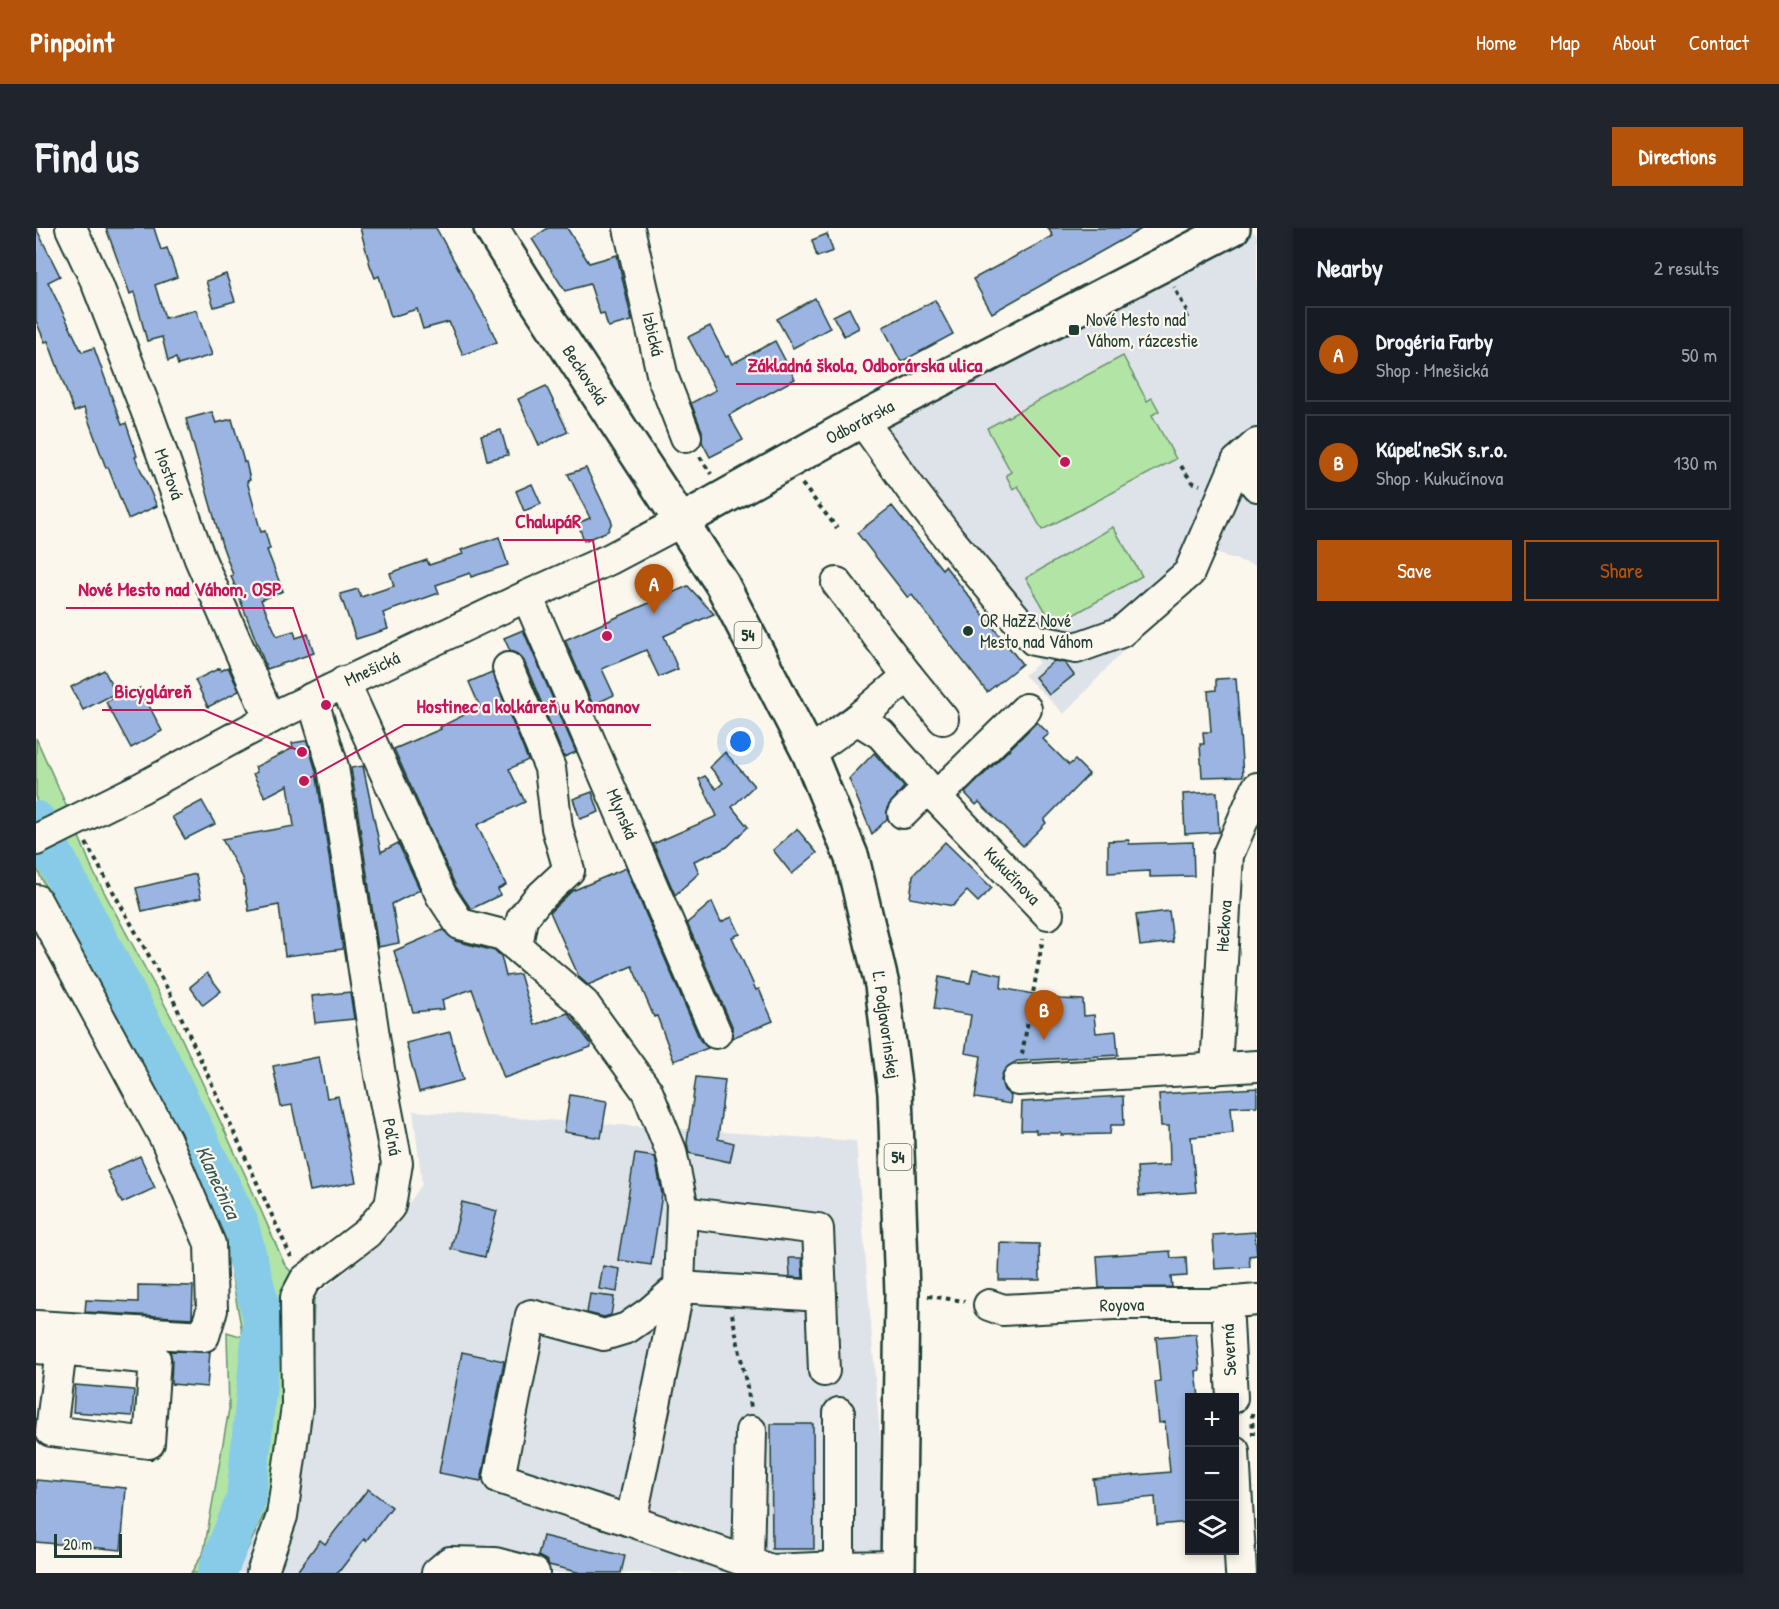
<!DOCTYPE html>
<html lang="en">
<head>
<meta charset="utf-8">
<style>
  body { margin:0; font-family:"Patrick Hand",sans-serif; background:#20242c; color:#f1f3f6 }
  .controls { position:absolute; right:18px; bottom:18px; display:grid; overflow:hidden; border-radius:0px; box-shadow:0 3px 9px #0003 }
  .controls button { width:54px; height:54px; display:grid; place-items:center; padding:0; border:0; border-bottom:2px solid #363941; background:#171b24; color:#f1f3f6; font:30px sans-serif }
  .scale { position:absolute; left:18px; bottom:15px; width:68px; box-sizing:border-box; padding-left:6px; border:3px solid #1f3d34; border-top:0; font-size:16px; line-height:21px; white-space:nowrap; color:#1f3d34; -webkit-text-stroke:4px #fbf7ec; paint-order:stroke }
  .you { position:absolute; left:705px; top:514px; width:21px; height:21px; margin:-15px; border:4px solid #fff; border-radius:50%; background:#1a73e8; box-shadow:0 0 0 9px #1a73e833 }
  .badge { display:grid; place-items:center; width:39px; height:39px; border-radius:50%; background:#b45309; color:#fff; font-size:20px; font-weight:700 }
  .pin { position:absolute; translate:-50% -50px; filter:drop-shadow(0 2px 3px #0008) }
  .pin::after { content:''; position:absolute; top:32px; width:21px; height:18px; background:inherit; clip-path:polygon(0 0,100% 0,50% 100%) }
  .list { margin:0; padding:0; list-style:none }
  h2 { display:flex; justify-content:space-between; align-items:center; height:78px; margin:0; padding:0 24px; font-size:26px }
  h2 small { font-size:20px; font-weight:400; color:#9ea1a6 }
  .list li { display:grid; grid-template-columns:39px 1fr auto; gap:18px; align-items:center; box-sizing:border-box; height:96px; margin:0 12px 12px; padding:0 12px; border:2px solid #363941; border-radius:0px }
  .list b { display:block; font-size:22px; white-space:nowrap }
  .list p { margin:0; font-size:20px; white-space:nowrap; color:#9ea1a6 }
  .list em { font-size:20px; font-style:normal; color:#9ea1a6 }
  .actions { display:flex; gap:12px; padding:18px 24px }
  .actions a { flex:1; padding:14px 0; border:2px solid #b45309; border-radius:0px; text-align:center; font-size:21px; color:#b45309 }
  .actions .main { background:#b45309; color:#fff }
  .icon { flex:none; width:33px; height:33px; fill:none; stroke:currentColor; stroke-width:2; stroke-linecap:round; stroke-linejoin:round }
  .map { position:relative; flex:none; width:1221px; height:1345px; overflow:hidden; border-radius:0px }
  header { display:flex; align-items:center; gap:36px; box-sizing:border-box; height:84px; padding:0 30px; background:#b45309; color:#fff }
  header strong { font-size:28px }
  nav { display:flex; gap:33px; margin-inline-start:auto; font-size:21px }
  .intro { display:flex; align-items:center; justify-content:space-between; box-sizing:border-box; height:144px; padding:0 36px }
  h1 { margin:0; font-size:42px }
  .button { padding:15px 27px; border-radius:0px; background:#b45309; color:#fff; font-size:21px; font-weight:700 }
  main { display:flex; gap:36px; padding:0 36px }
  aside { flex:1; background:#171b24; border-radius:0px; box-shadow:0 3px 9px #0003 }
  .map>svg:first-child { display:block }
  .built { fill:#dee3e9 }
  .green { fill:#b1e4a5; stroke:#68906c; stroke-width:1.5 }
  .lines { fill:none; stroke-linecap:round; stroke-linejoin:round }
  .river { stroke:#87cbe8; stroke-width:40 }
  .building { fill:#9bb4e1; stroke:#1f3d34; stroke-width:1.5 }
  .minor-casing { stroke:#1f3d34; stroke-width:34 }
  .major-casing { stroke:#1f3d34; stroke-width:38 }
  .path { stroke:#1f3d34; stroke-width:4; stroke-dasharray:4.5 4.5; stroke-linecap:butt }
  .minor { stroke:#fbf7ec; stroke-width:30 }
  .major { stroke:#fbf7ec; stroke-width:33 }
  .poi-dot { fill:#1f3d34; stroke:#fbf7ec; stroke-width:2 }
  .labels { text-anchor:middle; stroke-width:4.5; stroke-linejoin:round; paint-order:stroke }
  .shield { fill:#fbf7ec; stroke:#61756b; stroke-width:1.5 }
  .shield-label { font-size:16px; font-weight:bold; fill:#1f3d34 }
  .poi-label { font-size:18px; fill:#1f3d34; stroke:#fbf7ec; text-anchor:start }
  .street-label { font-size:18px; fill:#1f3d34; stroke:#fbf7ec }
  .water-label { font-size:20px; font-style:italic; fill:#345958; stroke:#fbf7ec }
  .leader { fill:none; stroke:#c2185b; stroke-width:2 }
  .callout-dot { fill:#c2185b; stroke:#fbf7ec; stroke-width:2 }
  .callout-label { font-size:20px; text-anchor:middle; font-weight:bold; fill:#c2185b; stroke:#fbf7ec; stroke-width:4.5; stroke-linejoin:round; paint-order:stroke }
</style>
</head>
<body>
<header>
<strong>Pinpoint</strong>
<nav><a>Home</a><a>Map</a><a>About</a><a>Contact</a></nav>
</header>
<div class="intro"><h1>Find us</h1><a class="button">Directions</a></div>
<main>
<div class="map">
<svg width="1221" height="1345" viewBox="0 0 1221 1345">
  <rect width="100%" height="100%" fill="#fbf7ec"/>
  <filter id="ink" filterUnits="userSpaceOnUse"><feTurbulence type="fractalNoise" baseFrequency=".0167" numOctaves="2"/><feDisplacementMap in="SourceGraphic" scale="12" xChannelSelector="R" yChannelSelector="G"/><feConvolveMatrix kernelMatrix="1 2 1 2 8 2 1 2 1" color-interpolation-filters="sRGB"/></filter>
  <g filter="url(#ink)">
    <g class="built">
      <path d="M1218,4L1221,7V338L1179,325L1028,486L988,447L1003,435L853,259L821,209L944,143Z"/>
      <path d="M377,883L820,913L844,1209L843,1345H200L275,1187L278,1069L347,1014L386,956Z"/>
    </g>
    <g class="green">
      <path d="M1087,128L1111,173L1116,170L1123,183L1116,187L1140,231L1006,302L982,258L977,261L970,247L975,244L951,200Z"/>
      <path d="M1077,299L1106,348L1018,398L990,350Z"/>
      <path d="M0,510L27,570L58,645L138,794L213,955L249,1037L278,1069L275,1187L200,1345H155L168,1323L193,1181L191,1104L207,1109L187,1001L105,857L0,639Z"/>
    </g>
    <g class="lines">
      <path class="river" d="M0,593L114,812L202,994L227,1091L210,1271L181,1345"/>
    </g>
    <g class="building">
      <path d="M0,0L24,48L12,54L46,124L58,120L86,197L90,195L101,228L99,229L121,278L92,291L72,239L70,240L48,180L38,184L12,113L9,114L0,93Z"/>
      <path d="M70,0H118L125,22L131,20L141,49L119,57L129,90L160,82L176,127L142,137L140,130L132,133L126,109L111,113L98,64L94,66Z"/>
      <path d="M324,0H400L452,94L461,114L427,127L413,94L387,101L381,81L355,89L343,48L339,50L334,37Z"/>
      <path d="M512,0H531L553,35L581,27L596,93L572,99L568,85L564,86L554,56L529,63L496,11Z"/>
      <path d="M1012,0H1107L956,85L937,51L1017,8Z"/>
      <path d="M791,6L797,23L781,29L776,12Z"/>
      <path d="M190,46L199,73L178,79L170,53Z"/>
      <path d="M779,70L794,100L757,120L741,91Z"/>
      <path d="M899,72L917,106L865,134L847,99Z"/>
      <path d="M813,80L823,100L808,108L797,88Z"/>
      <path d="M674,98L690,129L692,128L696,136L739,113L759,151L693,187L707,212L674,229L666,214V203L655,175L680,162L652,109Z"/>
      <path d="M510,158L532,204L503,217L482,171Z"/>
      <path d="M176,184L180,195L196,191L208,234H210L214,252L211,253L221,290L225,304L229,303L234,321L231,322L247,363L225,372L241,408L258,403L260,410L272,406L278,425L231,441L195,348L197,347L186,317L150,191Z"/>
      <path d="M465,202L472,227L451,232L445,207Z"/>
      <path d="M550,240L576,294L572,303L548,313L542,295L554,290L532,246Z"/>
      <path d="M496,256L505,276L488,283L480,263Z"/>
      <path d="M856,278L906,341L909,338L986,436L951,464L876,367L872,370L821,305Z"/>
      <path d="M463,309L472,337L435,349L434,345L400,357L403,365L347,385L352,401L320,411L304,366L322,361L325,369L358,358L354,345L391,332L393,337L427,326L425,322Z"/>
      <path d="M652,358L678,386L628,408L642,441L623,449L610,422L566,441L578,467L557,477L529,412Z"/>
      <path d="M487,402L540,524L528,529L488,433L482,426L474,423L468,410Z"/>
      <path d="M1018,433L1029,435L1038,447L1013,467L999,449Z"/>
      <path d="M192,439L203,463L172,479L159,452L184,440L185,443Z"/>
      <path d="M68,442L80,465L47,482L35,459Z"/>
      <path d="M456,444L492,532L473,541L489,574L441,597L470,657L462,661L464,667L435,681L420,659L358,521L405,501L404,499L444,479L433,454Z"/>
      <path d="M1200,450L1207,548L1166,549L1164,516H1168L1167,504H1175L1172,463L1180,462V451Z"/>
      <path d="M104,460L126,503L95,520L70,474L91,463L92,466Z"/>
      <path d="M1001,494L1013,506L1007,511L1033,537L1039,532L1053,546L1008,592L1010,595L987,618L943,574L940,577L929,565Z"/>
      <path d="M269,513H271L280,543L307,721L249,728L243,677L213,683L207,650L186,611L258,598L252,557L229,569L217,546L221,544L219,539L257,520L256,515Z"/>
      <path d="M689,524L718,558L696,579L712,599L691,619L658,633L663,645L639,667L617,616L681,588L663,551L669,548L680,561L687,555L674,539Z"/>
      <path d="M838,525L868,559L851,580V591L836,606L813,551Z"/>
      <path d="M327,538L345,624L362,615L384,662L356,676L363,715L342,719L315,540Z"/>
      <path d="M556,564L563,584L544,591L537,571Z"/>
      <path d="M1181,564L1183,604L1149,606L1147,566Z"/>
      <path d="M166,573L179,596L149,611L136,589Z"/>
      <path d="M761,601L781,625L756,646L737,622Z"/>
      <path d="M1093,612V616L1157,614L1158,648L1114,649V643L1072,645V613Z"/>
      <path d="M909,614L956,660L942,674L931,663L917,678L874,670L877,647Z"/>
      <path d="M590,640L664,812L672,820L638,833L621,788L618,789L596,738L552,757L543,749L514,684L536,663Z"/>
      <path d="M160,646L165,670L106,683L100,660Z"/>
      <path d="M676,674L685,694L696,689L704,706L696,709L720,762L723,761L737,793L696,810V798L651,695Z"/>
      <path d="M1133,683L1137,714L1104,718L1100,687Z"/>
      <path d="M407,702L420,713L459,723L465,728L470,748L484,746L499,797L532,785L555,816V819L468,850L436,761L406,772L408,781L377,784L358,723Z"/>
      <path d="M937,741L966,747L965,760L1024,771L1047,772L1048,788L1058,787L1060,805L1080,803L1082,827L981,833L972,838L967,844L965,852L968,862L975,868L974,876L939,870L945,828L929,825L935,787L898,781L903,749L934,755Z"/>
      <path d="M171,745L185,763L167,777L154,759Z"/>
      <path d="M314,764L318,791L279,795L276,768Z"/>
      <path d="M414,804L427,852L383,864L370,815Z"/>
      <path d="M283,829L291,870L302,868L320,954L274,963L256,877L245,879L237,838Z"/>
      <path d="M660,849L689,852L682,911L698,915L694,934L653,925L651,915Z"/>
      <path d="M1221,860V878L1195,879L1197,905L1155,909L1160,964L1103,968L1101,939L1134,937L1133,898H1125L1123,866Z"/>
      <path d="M534,867L571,873L565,910L528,904Z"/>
      <path d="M1087,868L1088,897H1075L1074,906L1025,907V905H1000V902H985L986,874Z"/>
      <path d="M599,926L619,929L626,966L615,1037L582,1032Z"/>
      <path d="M104,928L119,960L86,975L71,943Z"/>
      <path d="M426,974L461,983L449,1029L415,1021Z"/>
      <path d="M1219,1004L1221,1027L1213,1028L1214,1039L1179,1041L1177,1007Z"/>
      <path d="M964,1015L1003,1016L1004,1052H963Z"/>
      <path d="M1134,1023L1135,1030L1150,1029L1151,1048L1135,1049L1136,1059L1063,1060L1061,1028Z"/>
      <path d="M753,1030H766L767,1050L754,1049Z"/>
      <path d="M567,1038L584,1041L581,1064L563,1061Z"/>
      <path d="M102,1057L157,1058L156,1090L49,1084L50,1072L102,1074Z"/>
      <path d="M554,1066L578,1069L575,1087L568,1089L551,1085Z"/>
      <path d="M1160,1106L1164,1142L1160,1143L1163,1170H1154V1294L1121,1297L1119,1269L1060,1275L1057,1251L1134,1244L1129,1194L1123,1195L1119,1154L1124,1153L1120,1109Z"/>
      <path d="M134,1123L174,1124L171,1159L135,1156L136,1132Z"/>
      <path d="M426,1124L468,1133L445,1253L403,1245Z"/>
      <path d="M39,1157L98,1162L96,1188L37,1184Z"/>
      <path d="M735,1196H777L778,1321H736Z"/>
      <path d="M0,1252L90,1260L85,1322L0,1314Z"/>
      <path d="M332,1261L356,1279L330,1313L328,1311L302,1345H260L284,1312L289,1316Z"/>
      <path d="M507,1308L589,1328L585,1345H545L513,1337L510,1332L502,1328Z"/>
    </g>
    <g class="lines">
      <g class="minor-casing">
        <g id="minor">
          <path d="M35,0L60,53L114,192L164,331L228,478L235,490"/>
          <path d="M593,0L627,150L650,209"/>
          <path d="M826,192L875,261L915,313L998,412L1040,420L1085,404L1153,345L1201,234L1221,216"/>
          <path d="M1201,234L1221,258"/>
          <path d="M801,355L872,448L821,491"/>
          <path d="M491,368L680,805"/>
          <path d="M472,440L514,540L521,600L533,642L500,673L486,691L481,718"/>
          <path d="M872,448L907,491"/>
          <path d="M308,454L405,667L424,696L467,707L548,776L611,863L635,923L646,976L643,1059L614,1084L591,1100L568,1107L495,1087L463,1250L595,1293"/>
          <path d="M773,525L821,491L845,506L900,569L1012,686"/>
          <path d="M900,569L990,481"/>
          <path d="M867,585L892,560"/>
          <path d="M0,612L105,560L235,490L491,368L574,331L644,294"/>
          <path d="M0,672L130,912L174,1016L176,1082L168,1108L0,1098"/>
          <path d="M1180,841L1192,627L1221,560"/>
          <path d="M982,852L1221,838"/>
          <path d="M646,984L782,1001L785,1068"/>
          <path d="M1191,1074L1196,1170"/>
          <path d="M953,1077L967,1082L1078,1076H1176L1221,1072"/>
          <path d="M0,1120L119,1131L113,1215L15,1203L25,1122"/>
          <path d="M788,1143L785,1068L643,1059L595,1293L735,1342L803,1339"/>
          <path d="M803,1185V1339L862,1338"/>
          <path d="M1198,1223L1205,1345"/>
          <path d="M712,1334L715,1203"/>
          <path d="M226,1345L246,1288L261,1178L260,1069L269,1052L331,1005L354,978L361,935L344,847L297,539L276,470"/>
          <path d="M401,1345L414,1334L459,1335L498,1345"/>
        </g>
      </g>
      <g class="major-casing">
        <g id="major">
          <path d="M455,0L502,75L686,356L773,525L816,630L846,757L859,865L866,1065L862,1345"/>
          <path d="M644,294L826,192L1197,0"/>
        </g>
      </g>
      <g class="path">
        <path d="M1133,98L1153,87L1138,59"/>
        <path d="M664,229L675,246"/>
        <path d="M1145,238L1156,254L1164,257"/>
        <path d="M766,256L801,300"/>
        <path d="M50,615L136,769L255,1029"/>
        <path d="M986,826L1007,710"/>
        <path d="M892,1068L929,1073"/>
        <path d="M696,1086L715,1179"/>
        <path d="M1216,1185L1217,1207"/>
      </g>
      <use href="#minor" class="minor"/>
      <use href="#major" class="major"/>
    </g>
  </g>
  <g class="poi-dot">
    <rect x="1032" y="96" width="12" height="12" rx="3"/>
    <circle cx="932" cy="403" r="6"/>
  </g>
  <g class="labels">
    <g class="shield">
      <rect x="698.5" y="394" width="27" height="26" rx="4.5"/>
      <rect x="848.5" y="916" width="27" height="26" rx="4.5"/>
    </g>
    <g class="shield-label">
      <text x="712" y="413">54</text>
      <text x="862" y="935">54</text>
    </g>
    <g class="poi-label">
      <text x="1050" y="98">Nové Mesto nad<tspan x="1050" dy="21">Váhom, rázcestie</tspan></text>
      <text x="944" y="399">OR HaZZ Nové<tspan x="944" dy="21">Mesto nad Váhom</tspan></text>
    </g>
    <g class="street-label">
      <text transform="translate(617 106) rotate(77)" y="6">Izbická</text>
      <text transform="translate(549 147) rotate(57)" y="6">Beckovská</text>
      <text transform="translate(824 194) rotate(-28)" y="6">Odborárska</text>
      <text transform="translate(133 246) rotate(70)" y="6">Mostová</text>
      <text transform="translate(336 441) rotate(-25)" y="6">Mnešická</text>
      <text transform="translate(586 586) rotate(67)" y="6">Mlynská</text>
      <text transform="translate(976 648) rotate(46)" y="6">Kukučínova</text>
      <text transform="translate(1188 698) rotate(-86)" y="6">Hečkova</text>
      <text transform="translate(850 797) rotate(82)" y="6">Ľ. Podjavorinskej</text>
      <text transform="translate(356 909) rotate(79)" y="6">Poľná</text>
      <text transform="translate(1086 1077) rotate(-1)" y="6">Royova</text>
      <text transform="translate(1193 1122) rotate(-93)" y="6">Severná</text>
    </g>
    <g class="water-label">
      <text transform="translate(182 954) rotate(65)" y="7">Klanečnica</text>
    </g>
  </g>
  <path class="leader" d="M1029 234L959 156H700M571 408L557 312H467M290 477L257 380H30M266 524L168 482H66M268 553L368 497H615"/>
  <g class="callout-dot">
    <circle cx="1029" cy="234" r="6"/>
    <circle cx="571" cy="408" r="6"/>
    <circle cx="290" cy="477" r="6"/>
    <circle cx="266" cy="524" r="6"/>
    <circle cx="268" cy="553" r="6"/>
  </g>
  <g class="callout-label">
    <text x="829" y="144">Základná škola, Odborárska ulica</text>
    <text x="512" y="300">ChalupáR</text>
    <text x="144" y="368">Nové Mesto nad Váhom, OSP</text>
    <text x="117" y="470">Bicygláreň</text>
    <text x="492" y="485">Hostinec a kolkáreň u Komanov</text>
  </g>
</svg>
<div class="controls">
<button>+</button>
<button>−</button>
<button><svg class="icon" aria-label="layers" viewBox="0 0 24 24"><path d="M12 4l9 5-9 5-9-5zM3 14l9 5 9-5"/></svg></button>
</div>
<div class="scale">20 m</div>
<div class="you"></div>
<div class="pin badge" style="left:618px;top:386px">A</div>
<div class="pin badge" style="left:1008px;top:812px">B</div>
</div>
<aside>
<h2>Nearby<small>2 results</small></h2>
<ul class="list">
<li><span class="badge">A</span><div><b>Drogéria Farby</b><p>Shop · Mnešická</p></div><em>50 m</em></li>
<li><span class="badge">B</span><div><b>KúpeľneSK s.r.o.</b><p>Shop · Kukučínova</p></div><em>130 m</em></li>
</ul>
<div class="actions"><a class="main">Save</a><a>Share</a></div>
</aside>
</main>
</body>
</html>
